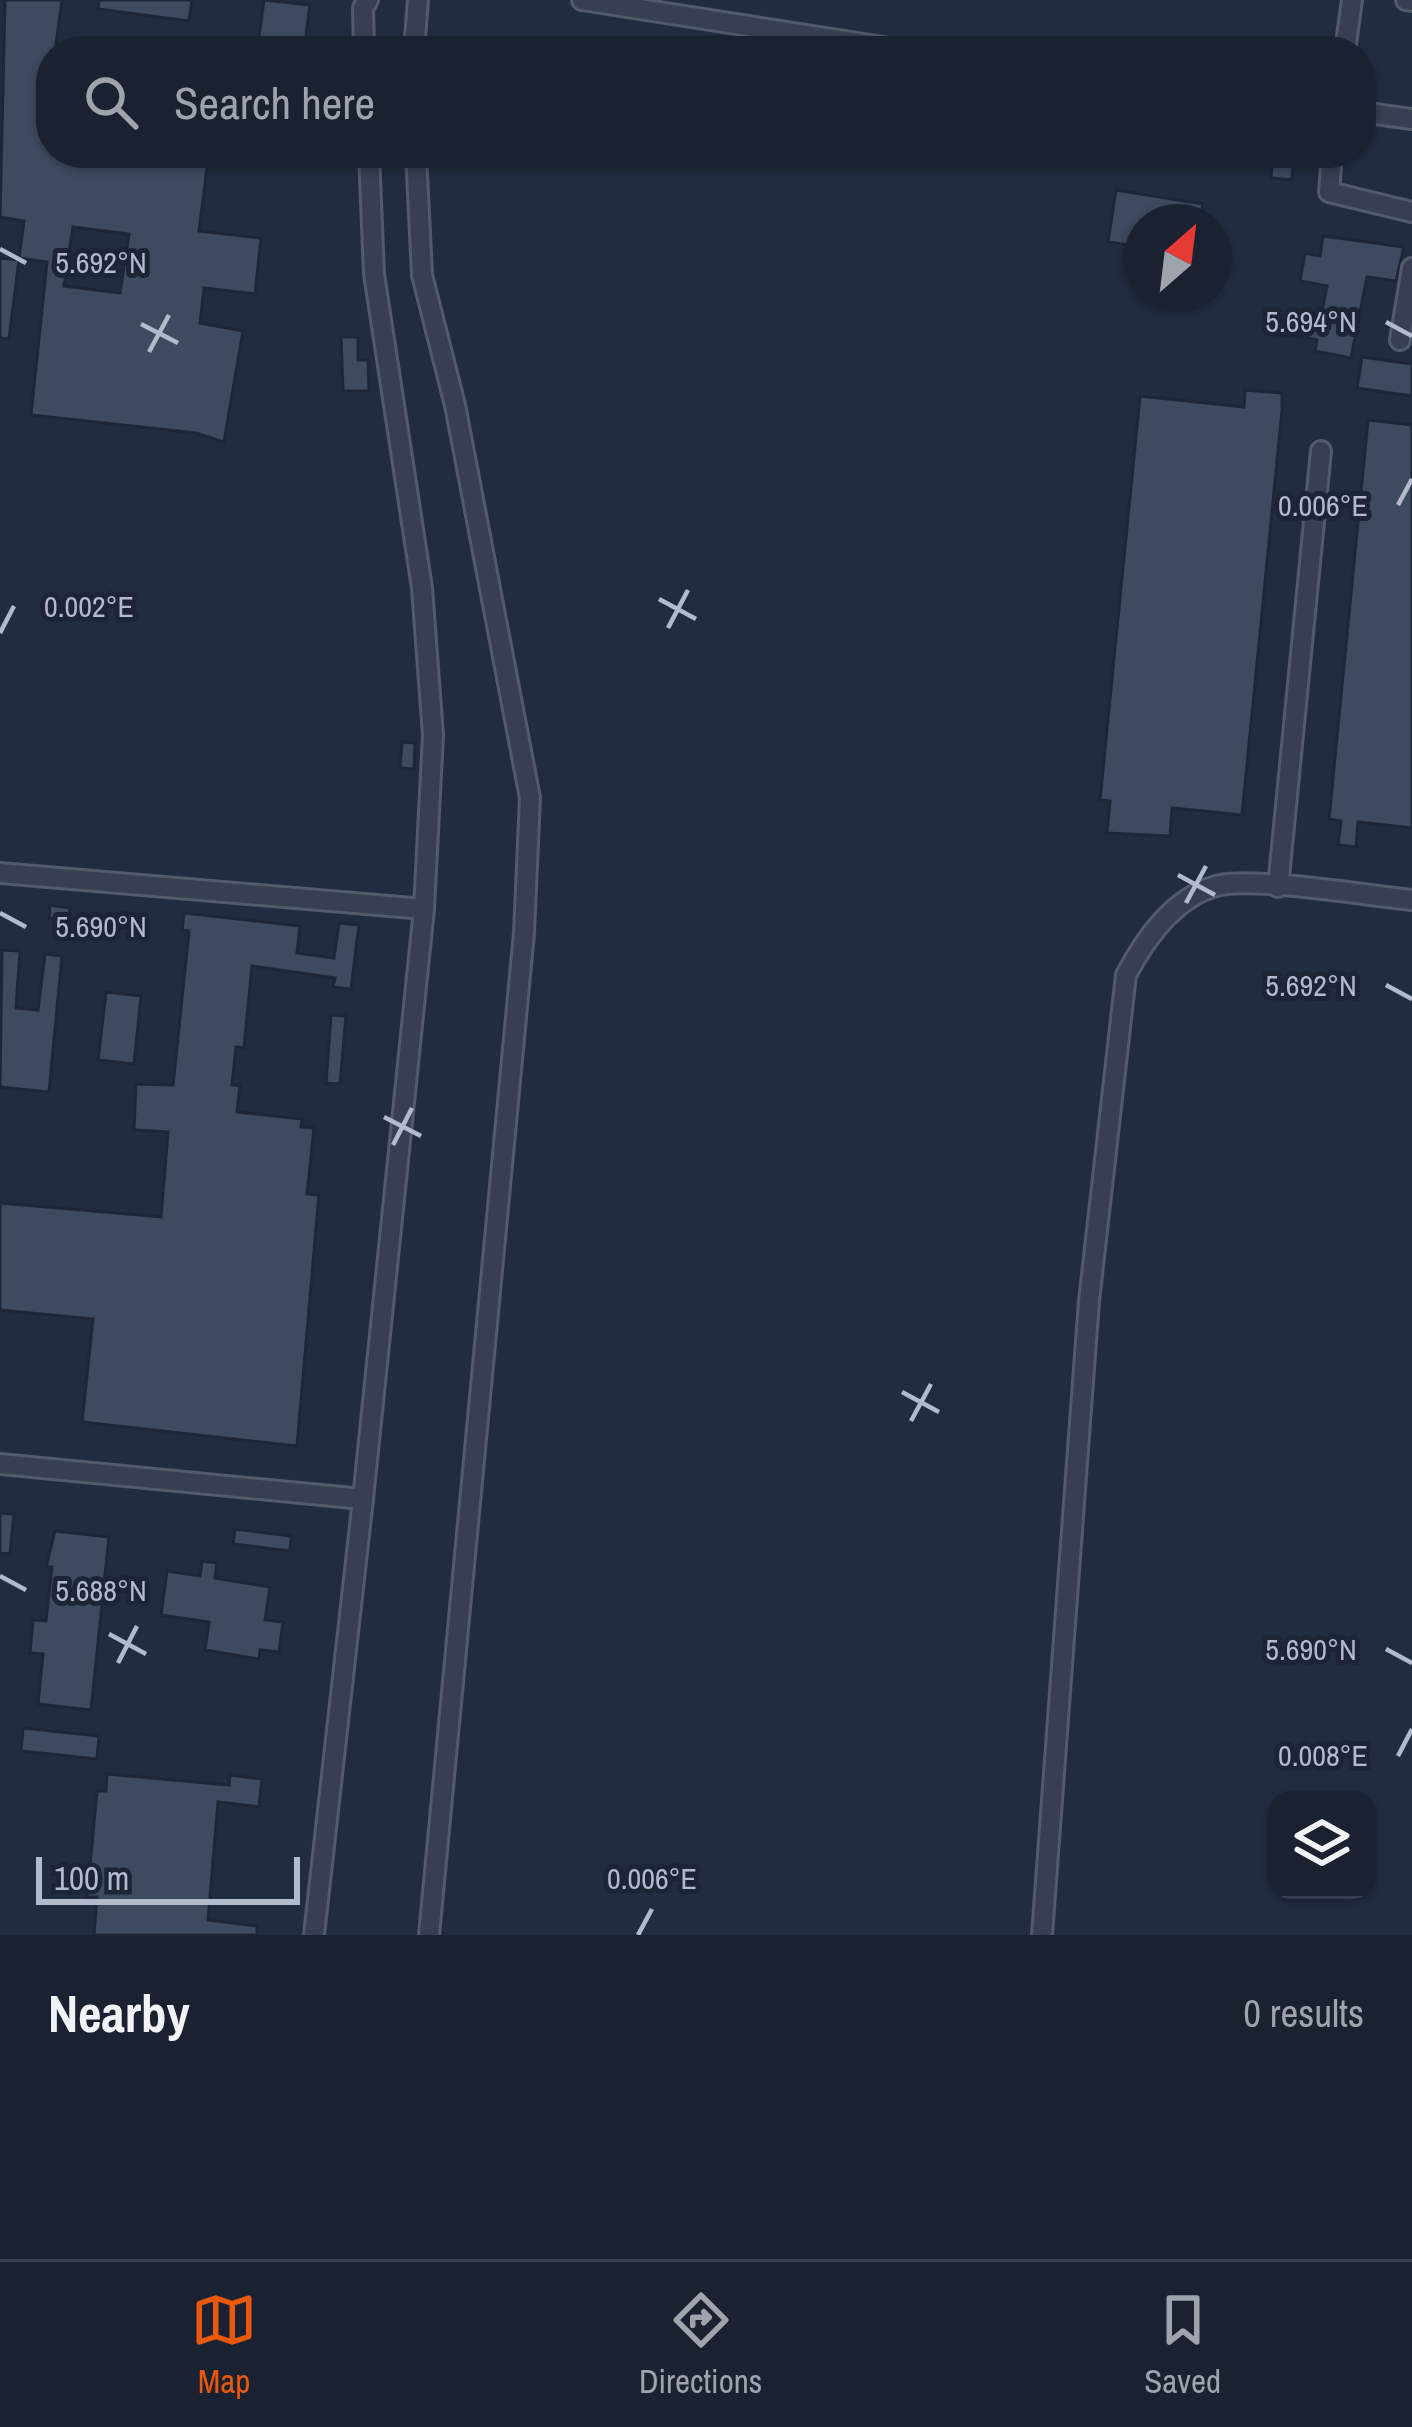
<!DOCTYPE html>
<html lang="en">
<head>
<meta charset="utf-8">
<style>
  body { margin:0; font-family:"Archivo Narrow",sans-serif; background:#232939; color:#f1f3f6 }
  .controls { position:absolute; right:36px; bottom:36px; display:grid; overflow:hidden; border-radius:24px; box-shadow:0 3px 9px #0004 }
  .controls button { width:108px; height:108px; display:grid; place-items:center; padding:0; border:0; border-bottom:3px solid #383e4d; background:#1a2131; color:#f1f3f6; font:60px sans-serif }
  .compass { position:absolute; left:1124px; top:204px; width:108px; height:108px; border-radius:50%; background:#1a2131; box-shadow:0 3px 9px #0004; rotate:28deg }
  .scale { position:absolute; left:36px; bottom:30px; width:264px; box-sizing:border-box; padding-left:12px; border:6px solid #b3bacb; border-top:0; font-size:33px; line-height:42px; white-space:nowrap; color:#b3bacb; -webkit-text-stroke:9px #1c2436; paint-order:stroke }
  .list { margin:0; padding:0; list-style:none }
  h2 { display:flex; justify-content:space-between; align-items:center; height:156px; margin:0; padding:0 48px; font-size:51px }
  h2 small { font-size:39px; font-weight:400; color:#9fa3ab }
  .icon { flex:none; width:66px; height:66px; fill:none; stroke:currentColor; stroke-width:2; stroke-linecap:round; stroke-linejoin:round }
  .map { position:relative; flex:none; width:1412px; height:1935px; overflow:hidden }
  .search { position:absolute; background:#1a2131; box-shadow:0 3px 9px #0004; left:36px; right:36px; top:36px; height:132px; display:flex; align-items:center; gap:30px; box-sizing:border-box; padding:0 42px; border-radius:48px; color:#9fa3ab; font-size:45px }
  .sheet { height:324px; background:#1a2131 }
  nav { display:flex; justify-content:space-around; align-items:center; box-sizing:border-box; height:168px; border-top:3px solid #383e4d; background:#1a2131; font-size:33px; color:#9fa3ab }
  nav a { display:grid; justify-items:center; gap:6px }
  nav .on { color:#ea580c }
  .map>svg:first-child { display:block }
  .building { fill:#3e4a60; stroke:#1e2638; stroke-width:3; fill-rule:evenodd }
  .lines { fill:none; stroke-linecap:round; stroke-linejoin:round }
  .minor-casing { stroke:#525a6b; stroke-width:24 }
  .minor { stroke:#373f51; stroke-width:18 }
  .ticks { fill:none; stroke:#b3bacb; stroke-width:4.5 }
  .ticks-label { font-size:30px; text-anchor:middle; fill:#b3bacb; stroke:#1c2436; stroke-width:10; stroke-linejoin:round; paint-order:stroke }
</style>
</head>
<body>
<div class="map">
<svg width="1412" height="1935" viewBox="0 0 1412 1935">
  <rect width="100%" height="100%" fill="#222c41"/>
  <g class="building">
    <path d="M5,0H62L55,51H51V153H209L199,231L261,238L255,294L204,288L200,323L243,331L224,442L196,433L31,415L47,262L19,258L24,221L0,217ZM73,227L129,234L120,293L64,286Z"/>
    <path d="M99,0H192L189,21L98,9Z"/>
    <path d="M264,0L310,5L304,51H257Z"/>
    <path d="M1273,153H1318L1317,167L1293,164L1292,180L1271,178Z"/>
    <path d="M1116,190L1203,204L1200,222H1142V247L1108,242Z"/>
    <path d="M1323,236L1404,247L1396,281L1367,277L1351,358L1315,351L1317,340L1289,334L1293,310L1321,316L1327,286L1300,281L1305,253L1320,256Z"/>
    <path d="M0,258L19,260L9,339L0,338Z"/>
    <path d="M341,337H358V360H368L369,391H343Z"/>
    <path d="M1362,357L1412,364V396L1357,388Z"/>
    <path d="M1245,390L1282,393V411L1242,815L1172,808L1170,836L1107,833L1110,801L1100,800L1140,396L1244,407Z"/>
    <path d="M1368,420L1412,425V828L1358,822L1356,847L1338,845L1341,821L1329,819Z"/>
    <path d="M402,742L415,743L414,769L400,768Z"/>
    <path d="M50,905L70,908L69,921L49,918Z"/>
    <path d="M184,913L300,926L297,953L334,958L339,923L359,925L351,989L333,987L335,978L252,966L244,1048L236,1047L232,1085L240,1086L237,1112L302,1119L301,1127L314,1128L307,1194L319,1195L297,1446L82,1422L93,1319L0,1310V1203L161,1217L168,1132L134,1130L136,1084L173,1085L189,931L182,930Z"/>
    <path d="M2,950L20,951L16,1008L38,1010L45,954L62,956L49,1092L0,1087Z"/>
    <path d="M106,992L141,996L134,1064L98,1060Z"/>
    <path d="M331,1015L346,1016L340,1084L326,1083Z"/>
    <path d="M0,1513L14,1514L10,1554L0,1553Z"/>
    <path d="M235,1529L291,1536L290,1551L233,1544Z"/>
    <path d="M55,1531L109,1537L91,1710L38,1704L43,1654L30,1653L33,1620L46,1621L52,1567H46Z"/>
    <path d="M202,1561L217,1563L215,1578L270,1587L265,1620L283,1622L279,1652L260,1650L259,1659L205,1650L209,1622L161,1615L167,1571L200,1576Z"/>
    <path d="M23,1728L99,1736L97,1759L21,1751Z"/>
    <path d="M107,1774L229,1785L230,1775L262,1779L259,1807L218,1802L208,1920L257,1926V1935H94L97,1897H87L97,1791H106Z"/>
  </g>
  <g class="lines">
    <g class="minor-casing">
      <g id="minor">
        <path d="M582,0L909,51"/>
        <path d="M1406,0L1412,1"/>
        <path d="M364,51L363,8L368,0"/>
        <path d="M414,51L418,0"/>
        <path d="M1345,51L1352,0"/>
        <path d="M1361,112L1412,119"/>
        <path d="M416,153L422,275L455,405L530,798L524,933L429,1935"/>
        <path d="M1332,153L1329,192L1412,212"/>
        <path d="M1400,340L1412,268"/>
        <path d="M0,873L424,909"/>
        <path d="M1278,887L1321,451"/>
        <path d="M0,1464L363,1499L314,1935"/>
        <path d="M363,1499L424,909L433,735L422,588L374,274L369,153"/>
        <path d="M1042,1935L1089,1301L1126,975C1145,939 1173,898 1216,886C1251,876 1370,896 1412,900"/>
      </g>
    </g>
    <use href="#minor" class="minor"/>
  </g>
  <path class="ticks" d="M0,249L26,263M1386,322L1412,336M141,324L178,343M149,352L169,315M1398,505L1412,479M659,599L696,619M668,628L688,590M0,633L14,606M1178,875L1215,895M1186,903L1206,866M0,913L26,927M1386,985L1412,999M384,1117L421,1136M393,1145L412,1108M902,1392L939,1412M911,1421L931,1384M0,1576L26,1590M109,1634L146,1654M1386,1649L1412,1663M118,1663L137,1626M1398,1756L1412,1729M638,1935L652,1909"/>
  <g class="ticks-label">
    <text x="101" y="273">5.692°N</text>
    <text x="1311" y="332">5.694°N</text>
    <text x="1323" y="516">0.006°E</text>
    <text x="89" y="617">0.002°E</text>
    <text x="101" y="937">5.690°N</text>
    <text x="1311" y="996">5.692°N</text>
    <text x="101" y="1601">5.688°N</text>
    <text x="1311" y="1660">5.690°N</text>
    <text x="1323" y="1766">0.008°E</text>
    <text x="652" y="1889">0.006°E</text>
  </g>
</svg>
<div class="controls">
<button><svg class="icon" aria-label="layers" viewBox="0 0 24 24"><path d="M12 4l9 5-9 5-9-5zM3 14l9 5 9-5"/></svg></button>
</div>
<svg class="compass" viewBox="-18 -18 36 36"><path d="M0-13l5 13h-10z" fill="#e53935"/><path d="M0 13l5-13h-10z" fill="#9fa3ab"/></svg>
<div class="scale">100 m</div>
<div class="search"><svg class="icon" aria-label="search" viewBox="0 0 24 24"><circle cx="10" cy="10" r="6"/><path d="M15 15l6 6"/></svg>Search here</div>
</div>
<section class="sheet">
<h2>Nearby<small>0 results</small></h2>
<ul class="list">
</ul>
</section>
<nav>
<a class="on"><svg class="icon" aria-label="map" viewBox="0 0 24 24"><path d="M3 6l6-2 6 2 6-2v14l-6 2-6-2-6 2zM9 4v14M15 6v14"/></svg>Map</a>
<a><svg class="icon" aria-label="directions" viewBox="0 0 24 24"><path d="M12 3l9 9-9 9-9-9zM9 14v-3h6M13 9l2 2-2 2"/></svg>Directions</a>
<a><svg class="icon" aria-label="saved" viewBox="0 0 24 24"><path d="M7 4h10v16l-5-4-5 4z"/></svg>Saved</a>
</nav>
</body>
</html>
